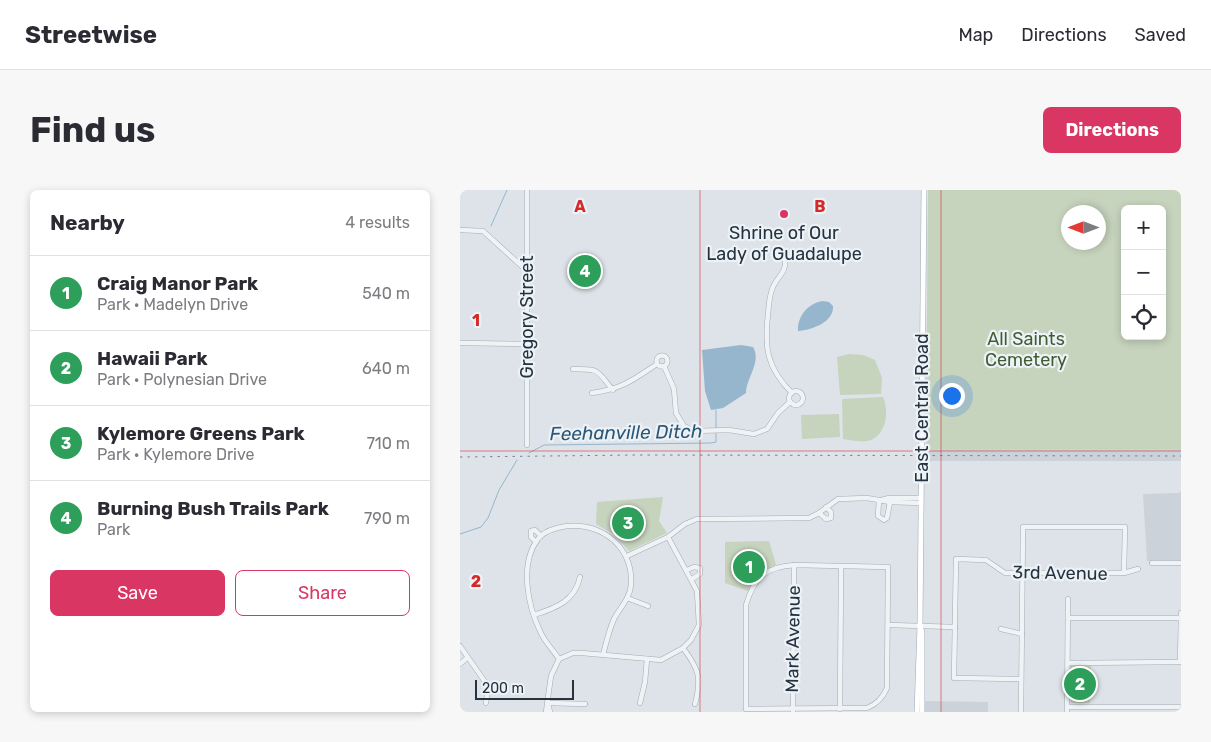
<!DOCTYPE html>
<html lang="en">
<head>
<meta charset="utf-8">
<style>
  body { margin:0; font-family:Rubik,sans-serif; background:#f7f7f7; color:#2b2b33 }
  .controls { position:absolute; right:15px; top:15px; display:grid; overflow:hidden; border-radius:8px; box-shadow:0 2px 8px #0003 }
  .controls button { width:45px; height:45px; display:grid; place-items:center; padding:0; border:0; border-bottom:1px solid #e1e1e2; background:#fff; color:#2b2b33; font:25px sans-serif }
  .compass { position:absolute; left:601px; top:15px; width:45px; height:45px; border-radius:50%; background:#fff; box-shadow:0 2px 8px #0003; rotate:270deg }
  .scale { position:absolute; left:15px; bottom:12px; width:99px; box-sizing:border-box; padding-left:5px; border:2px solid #253240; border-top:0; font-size:14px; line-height:18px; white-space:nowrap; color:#253240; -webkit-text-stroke:4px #ecf2f6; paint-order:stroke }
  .you { position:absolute; left:491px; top:205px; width:18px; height:18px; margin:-12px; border:4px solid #fff; border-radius:50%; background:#1a73e8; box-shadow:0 0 0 8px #1a73e833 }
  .badge { display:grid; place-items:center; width:32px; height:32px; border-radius:50%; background:#d93664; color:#fff; font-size:16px; font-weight:700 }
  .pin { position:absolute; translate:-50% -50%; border:2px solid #fff; box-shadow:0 1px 5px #0006 }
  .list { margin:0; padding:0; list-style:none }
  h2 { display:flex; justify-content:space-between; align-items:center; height:65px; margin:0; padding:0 20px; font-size:21px }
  h2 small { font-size:16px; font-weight:400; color:#7c7c81 }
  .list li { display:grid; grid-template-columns:32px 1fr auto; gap:15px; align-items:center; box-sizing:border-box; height:75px; padding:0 20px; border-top:1px solid #e1e1e2 }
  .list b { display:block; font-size:19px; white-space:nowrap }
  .list p { margin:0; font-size:16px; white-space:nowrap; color:#7c7c81 }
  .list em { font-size:16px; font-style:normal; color:#7c7c81 }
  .actions { display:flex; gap:10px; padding:15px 20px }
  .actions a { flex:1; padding:11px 0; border:1px solid #d93664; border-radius:8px; text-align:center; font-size:18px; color:#d93664 }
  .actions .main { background:#d93664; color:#fff }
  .icon { flex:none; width:28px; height:28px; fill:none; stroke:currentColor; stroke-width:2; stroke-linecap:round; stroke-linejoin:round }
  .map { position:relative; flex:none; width:721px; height:522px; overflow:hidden; border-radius:8px }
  header { display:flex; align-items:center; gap:30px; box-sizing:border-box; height:70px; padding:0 25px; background:#fff; border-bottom:1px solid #e1e1e2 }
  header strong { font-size:24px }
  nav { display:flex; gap:28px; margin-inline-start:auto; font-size:18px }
  .intro { display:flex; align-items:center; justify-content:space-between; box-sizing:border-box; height:120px; padding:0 30px }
  h1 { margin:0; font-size:35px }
  .button { padding:12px 22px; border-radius:8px; background:#d93664; color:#fff; font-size:18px; font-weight:700 }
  main { display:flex; gap:30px; padding:0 30px }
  aside { flex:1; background:#fff; border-radius:8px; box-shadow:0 2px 8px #0003 }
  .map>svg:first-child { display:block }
  .built { fill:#cbd2da }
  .green { fill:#c6d3bd; fill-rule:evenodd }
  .water { fill:#95b6cc }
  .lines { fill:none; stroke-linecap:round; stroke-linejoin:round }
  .stream { stroke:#95b6cc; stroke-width:1 }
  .minor-casing { stroke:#a2aab2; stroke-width:5.5 }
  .major-casing { stroke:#9ba9b5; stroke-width:6 }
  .minor { stroke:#f0f3f6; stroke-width:4.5 }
  .major { stroke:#fff; stroke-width:5 }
  .rail { stroke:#758493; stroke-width:1; stroke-dasharray:2.5 5; stroke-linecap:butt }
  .grid { fill:none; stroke:#d62828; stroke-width:1; stroke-opacity:0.55 }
  .poi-dot { fill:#d93664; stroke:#ecf2f6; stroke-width:2 }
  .labels { text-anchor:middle; stroke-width:4.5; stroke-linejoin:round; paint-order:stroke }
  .poi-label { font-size:18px; fill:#253240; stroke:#ecf2f6 }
  .street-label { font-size:18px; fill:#253240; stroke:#ecf2f6 }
  .park-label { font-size:18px; fill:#3f5d31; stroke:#ecf2f6 }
  .water-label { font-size:19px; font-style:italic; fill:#2c5777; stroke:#ecf2f6 }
  .grid-label { font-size:16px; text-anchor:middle; font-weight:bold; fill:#d62828; stroke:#ecf2f6; stroke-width:4.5; stroke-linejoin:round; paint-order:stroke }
</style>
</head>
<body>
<header>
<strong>Streetwise</strong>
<nav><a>Map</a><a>Directions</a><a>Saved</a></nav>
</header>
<div class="intro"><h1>Find us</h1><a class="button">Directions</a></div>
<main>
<aside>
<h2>Nearby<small>4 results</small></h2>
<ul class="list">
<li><span class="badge" style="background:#2e9e5b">1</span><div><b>Craig Manor Park</b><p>Park · Madelyn Drive</p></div><em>540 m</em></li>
<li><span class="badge" style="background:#2e9e5b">2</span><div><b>Hawaii Park</b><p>Park · Polynesian Drive</p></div><em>640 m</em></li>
<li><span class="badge" style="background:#2e9e5b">3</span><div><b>Kylemore Greens Park</b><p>Park · Kylemore Drive</p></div><em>710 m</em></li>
<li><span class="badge" style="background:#2e9e5b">4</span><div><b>Burning Bush Trails Park</b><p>Park</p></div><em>790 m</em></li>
</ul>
<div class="actions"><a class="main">Save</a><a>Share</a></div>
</aside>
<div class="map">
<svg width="721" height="522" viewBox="0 0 721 522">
  <rect width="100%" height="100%" fill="#dde3e8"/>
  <g class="built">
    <rect x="466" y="259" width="255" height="12"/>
    <path d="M721,301V371H687L683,304L719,303Z"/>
    <path d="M465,511L528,512V522H464Z"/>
  </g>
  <g class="green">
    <path d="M468,0H721V259H466ZM665,19H702V146H665ZM608,22H638V52H608Z"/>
    <path d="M389,164L403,165L415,170L422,188L421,204L380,205L377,167Z"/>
    <path d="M423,207C429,221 427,243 411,250C403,253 391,250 383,249L382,209Z"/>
    <path d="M379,224L380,247L342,249L341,225Z"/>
    <path d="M203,307L199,331L207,343L169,361L153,344L136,334L137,312Z"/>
    <path d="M309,351L316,375L298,387L288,401L265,393V352Z"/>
    <path d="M610,476H631L630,513H611Z"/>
  </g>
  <g class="water">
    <path d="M362,111L369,112L373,116C374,132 352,140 338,141C337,126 348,114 362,111Z"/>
    <path d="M281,155L293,157C302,172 286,188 286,203L263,218L251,220L245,201L242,160Z"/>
  </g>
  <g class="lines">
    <g class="stream">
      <path d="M31,36L47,0"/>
      <path d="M256,220V238"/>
      <path d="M69,263L84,255L251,253L256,252V243"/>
      <path d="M0,344L21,337L28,328L39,300L57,270"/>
    </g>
    <g class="minor-casing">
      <g id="minor">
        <path d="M0,40L23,41L66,80"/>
        <path d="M325,70C327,82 317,87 313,97C309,106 309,115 308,124C304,158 307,178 332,203"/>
        <path d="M0,153L66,154"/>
        <circle cx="202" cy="171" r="5.5"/>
        <path d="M204,176L214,199L216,223L224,236L234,241L269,240L294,244L307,239L318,223L330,212"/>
        <path d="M113,179C141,179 136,180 153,200"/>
        <circle cx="336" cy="208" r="7"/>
        <path d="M132,203C162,199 173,190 197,174"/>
        <path d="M67,255V0"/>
        <path d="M419,310L418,326L424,330L427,328L430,312"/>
        <path d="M421,310L429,308H461"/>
        <path d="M359,323L366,329L371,328V322L366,317"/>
        <path d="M76,352L71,347V341L75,340L81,346"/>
        <path d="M167,366L208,347L225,334L237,329L349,328L359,323L378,309L407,308L430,312L461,313"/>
        <path d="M692,373H721"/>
        <path d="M334,375L428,377L427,498C423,508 417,514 407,518L286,519V415C294,387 306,377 334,375Z"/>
        <path d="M227,380L234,377L240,378V384L232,389"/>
        <path d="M167,408L188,416"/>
        <path d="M74,425C96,418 115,411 120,387"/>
        <path d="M608,428H721"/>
        <path d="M429,435L495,437"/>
        <path d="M541,439L562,444"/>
        <path d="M0,456L28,496L26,513"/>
        <path d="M223,458C239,479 242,488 235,514"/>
        <path d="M99,469L113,463H122L201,470L223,458L231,450L239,435L237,401L208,347"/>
        <path d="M720,472L721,423"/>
        <path d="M608,473L721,472"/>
        <path d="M0,474L7,468"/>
        <path d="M561,489L494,488L496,369L526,370L545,383H664L678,379"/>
        <path d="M88,513L125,514"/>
        <path d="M88,513L90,522"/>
        <path d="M180,513L185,492L187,469"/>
        <path d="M608,517H721"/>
        <path d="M380,519L381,377"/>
        <path d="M333,521L334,375"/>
        <path d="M86,522L91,486L99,469C93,460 84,451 80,441C68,416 59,374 78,349C82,343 90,340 97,338C135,328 174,353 171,395C170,408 160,418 154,429C149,440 146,453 143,465"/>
        <path d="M561,522L563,337H665L664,383"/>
        <path d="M607,522L608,409"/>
      </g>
    </g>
    <g class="major-casing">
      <g id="major">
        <path d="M460,436L462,443V522"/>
        <path d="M457,522L460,435L464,0"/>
      </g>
    </g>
    <use href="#minor" class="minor"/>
    <use href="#major" class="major"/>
    <path class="rail" d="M0,267L176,265L721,266"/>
  </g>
  <path class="grid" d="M240,0V522M481,0V522M0,261H721"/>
  <circle class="poi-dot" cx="324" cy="24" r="5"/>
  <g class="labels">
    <g class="poi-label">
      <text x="324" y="49">Shrine of Our<tspan x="324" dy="21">Lady of Guadalupe</tspan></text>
    </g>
    <g class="street-label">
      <text transform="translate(67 127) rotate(-90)" y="6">Gregory Street</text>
      <text transform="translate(462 218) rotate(-90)" y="6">East Central Road</text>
      <text transform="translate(600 383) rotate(1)" y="6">3rd Avenue</text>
      <text transform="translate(333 449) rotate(-89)" y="6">Mark Avenue</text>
    </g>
    <g class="park-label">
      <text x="566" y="155">All Saints<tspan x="566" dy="21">Cemetery</tspan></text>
    </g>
    <g class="water-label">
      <text transform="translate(166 242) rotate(-1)" y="7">Feehanville Ditch</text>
    </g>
  </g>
  <g class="grid-label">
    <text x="120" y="22">A</text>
    <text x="360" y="22">B</text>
    <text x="16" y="136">1</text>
    <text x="16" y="397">2</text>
  </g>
</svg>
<div class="controls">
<button>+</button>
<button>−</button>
<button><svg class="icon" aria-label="locate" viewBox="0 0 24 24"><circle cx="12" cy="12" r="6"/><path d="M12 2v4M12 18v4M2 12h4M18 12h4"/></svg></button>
</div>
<svg class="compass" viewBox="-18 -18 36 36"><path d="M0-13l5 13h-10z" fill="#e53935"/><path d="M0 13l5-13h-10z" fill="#7c7c81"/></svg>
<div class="scale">200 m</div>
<div class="you"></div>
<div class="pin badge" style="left:289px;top:377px;background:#2e9e5b">1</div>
<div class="pin badge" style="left:620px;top:494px;background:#2e9e5b">2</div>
<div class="pin badge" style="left:168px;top:333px;background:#2e9e5b">3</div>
<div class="pin badge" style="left:125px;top:81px;background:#2e9e5b">4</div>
</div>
</main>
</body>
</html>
